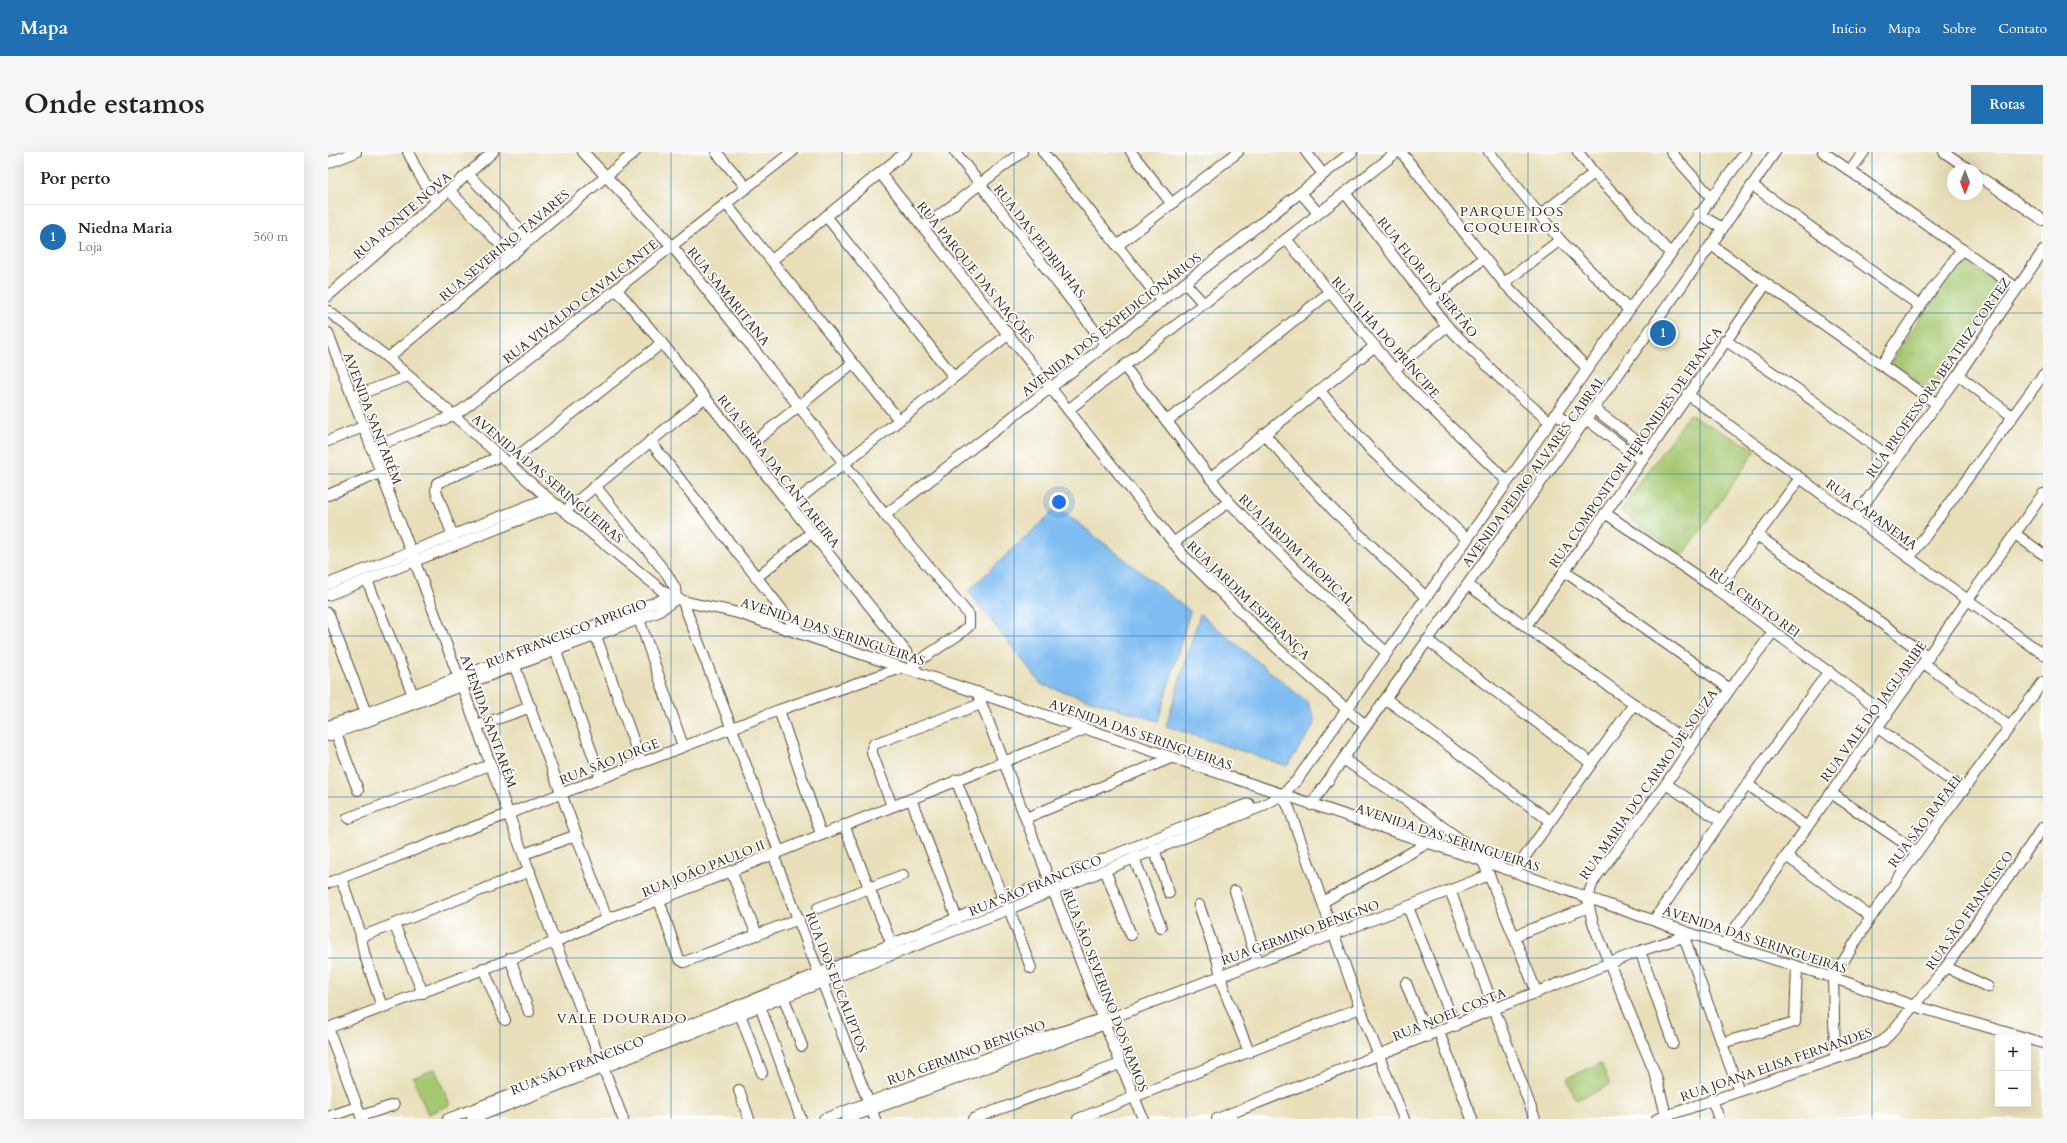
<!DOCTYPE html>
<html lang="pt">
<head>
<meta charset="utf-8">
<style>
  body { margin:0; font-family:Cardo,serif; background:#f6f6f6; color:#222 }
  .controls { position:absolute; right:12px; bottom:12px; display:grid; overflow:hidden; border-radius:0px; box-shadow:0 4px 16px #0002 }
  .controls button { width:36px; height:36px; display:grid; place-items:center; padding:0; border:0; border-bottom:1px solid #e0e0e0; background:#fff; color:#222; font:20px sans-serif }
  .compass { position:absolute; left:1619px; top:12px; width:36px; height:36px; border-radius:50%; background:#fff; box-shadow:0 4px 16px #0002; rotate:180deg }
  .you { position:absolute; left:731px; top:350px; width:14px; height:14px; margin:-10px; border:3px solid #fff; border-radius:50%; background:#1a73e8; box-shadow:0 0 0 6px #1a73e833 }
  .badge { display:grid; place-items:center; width:26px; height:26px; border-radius:50%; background:#1f6fb2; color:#fff; font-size:13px; font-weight:700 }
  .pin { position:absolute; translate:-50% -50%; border:2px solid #fff; box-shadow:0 1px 4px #0006 }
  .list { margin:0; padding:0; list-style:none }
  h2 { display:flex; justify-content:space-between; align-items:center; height:52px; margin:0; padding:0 16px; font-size:17px }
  h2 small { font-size:13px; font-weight:400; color:#767676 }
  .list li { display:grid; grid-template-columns:26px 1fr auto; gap:12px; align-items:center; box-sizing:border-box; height:64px; padding:0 16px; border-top:1px solid #e0e0e0 }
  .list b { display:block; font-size:15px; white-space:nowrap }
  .list p { margin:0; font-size:13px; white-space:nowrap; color:#767676 }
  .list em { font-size:13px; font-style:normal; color:#767676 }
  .map { position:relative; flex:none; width:1715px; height:967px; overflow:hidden; border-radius:0px }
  header { display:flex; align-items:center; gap:24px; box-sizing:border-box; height:56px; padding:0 20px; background:#1f6fb2; color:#fff }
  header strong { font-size:19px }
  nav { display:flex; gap:22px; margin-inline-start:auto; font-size:14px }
  .intro { display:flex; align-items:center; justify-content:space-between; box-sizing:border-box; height:96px; padding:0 24px }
  h1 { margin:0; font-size:28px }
  .button { padding:10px 18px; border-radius:0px; background:#1f6fb2; color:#fff; font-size:14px; font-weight:700 }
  main { display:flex; gap:24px; padding:0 24px }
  aside { flex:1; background:#fff; border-radius:0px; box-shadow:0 4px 16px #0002 }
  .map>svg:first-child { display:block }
  .green { fill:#a5c871; stroke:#707948 }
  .water { fill:#7ebcf1; stroke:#5c7388 }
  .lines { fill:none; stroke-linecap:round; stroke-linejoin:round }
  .minor-casing { stroke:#554535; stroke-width:12 }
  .minor { stroke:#fff; stroke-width:10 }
  .grid { fill:none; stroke:#1f6fb2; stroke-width:1; stroke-opacity:0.55 }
  .labels { text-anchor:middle; stroke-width:3.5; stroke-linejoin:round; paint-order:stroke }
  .street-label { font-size:13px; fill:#3b2a1e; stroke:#fff }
  .neighbourhood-label { font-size:14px; letter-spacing:1px; fill:#3b2a1e; stroke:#fff }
</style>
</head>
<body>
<header>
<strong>Mapa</strong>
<nav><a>Início</a><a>Mapa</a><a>Sobre</a><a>Contato</a></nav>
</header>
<div class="intro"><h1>Onde estamos</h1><a class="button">Rotas</a></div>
<main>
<aside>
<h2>Por perto<small></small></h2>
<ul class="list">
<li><span class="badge">1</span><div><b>Niedna Maria</b><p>Loja</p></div><em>560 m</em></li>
</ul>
</aside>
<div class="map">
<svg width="1715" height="967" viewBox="0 0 1715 967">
  <rect width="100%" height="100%" fill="#fff"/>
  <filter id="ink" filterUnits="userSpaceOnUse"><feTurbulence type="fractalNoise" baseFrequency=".025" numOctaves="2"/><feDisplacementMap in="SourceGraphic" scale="8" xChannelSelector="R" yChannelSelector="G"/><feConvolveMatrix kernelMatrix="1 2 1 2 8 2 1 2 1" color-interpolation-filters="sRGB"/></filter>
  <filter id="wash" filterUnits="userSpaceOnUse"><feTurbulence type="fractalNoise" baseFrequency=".012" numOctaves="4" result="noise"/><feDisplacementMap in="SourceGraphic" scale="16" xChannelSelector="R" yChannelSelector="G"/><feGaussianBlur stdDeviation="0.9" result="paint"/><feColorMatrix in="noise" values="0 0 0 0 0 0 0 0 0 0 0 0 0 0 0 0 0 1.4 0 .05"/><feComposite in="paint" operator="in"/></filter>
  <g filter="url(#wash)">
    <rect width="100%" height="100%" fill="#e8dfba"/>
    <g class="green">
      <path d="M1630,104L1675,137L1604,240L1563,212Z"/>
      <path d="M1361,262L1428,298L1355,404L1292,359Z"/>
      <path d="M1273,911L1282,933L1248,948L1239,926Z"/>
      <path d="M107,917L122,953L100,962L85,926Z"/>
    </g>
    <g class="water">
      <path d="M730,355L862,459L830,569L714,533L640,439Z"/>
      <path d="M872,462L980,551L986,565L985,575L959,614L838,574Z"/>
    </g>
  </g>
  <g filter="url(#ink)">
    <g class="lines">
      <g class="minor-casing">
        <g id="minor">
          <path d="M80,0L91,22L109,50"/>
          <path d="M255,0L344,94L557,363L641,463V474L633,481L586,512"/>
          <path d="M388,0L419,36"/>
          <path d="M627,0L778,193"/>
          <path d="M715,0L834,150"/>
          <path d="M803,0L844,52"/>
          <path d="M978,0L995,22"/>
          <path d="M1073,0L1176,131L1259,216"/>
          <path d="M1161,0L1232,88L1301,158"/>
          <path d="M1250,0L1266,21L1342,101"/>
          <path d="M1343,0L1383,45"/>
          <path d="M1495,0L1689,136"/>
          <path d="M1616,0L1642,18"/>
          <path d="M0,11L28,0"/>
          <path d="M1522,19L1536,0"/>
          <path d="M552,21L856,404L949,496L1038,574"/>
          <path d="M140,22L202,88"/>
          <path d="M1649,23L1715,68"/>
          <path d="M1424,33L1592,154"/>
          <path d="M122,39L183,104"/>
          <path d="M973,41L990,61"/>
          <path d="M1017,41L1119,174L1180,234L1222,270"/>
          <path d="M399,53L571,268"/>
          <path d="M1370,62L1395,76"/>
          <path d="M1212,63L1266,21"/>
          <path d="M498,64L626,225"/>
          <path d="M596,75L694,0"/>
          <path d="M958,87L1079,233L1179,329"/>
          <path d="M1383,93L1609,252"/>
          <path d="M789,94L910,0"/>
          <path d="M444,108L578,0"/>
          <path d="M857,131L875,151"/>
          <path d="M1176,131L1232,88"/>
          <path d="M289,138L334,191L582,505L588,518"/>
          <path d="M0,144L165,0"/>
          <path d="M1101,151L1156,106"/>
          <path d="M0,159L60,206L220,346L336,440C357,454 388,454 413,462L1155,709L1364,782L1500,824L1586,854L1698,886"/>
          <path d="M0,181L131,526L227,790L295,967"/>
          <path d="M1397,188L1476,242L1568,310"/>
          <path d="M60,206L307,0"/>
          <path d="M1554,212L1592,154L1634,97"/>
          <path d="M796,214L901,350L970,420L1058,500"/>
          <path d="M1066,218L1119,174"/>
          <path d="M1630,223L1684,264"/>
          <path d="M991,238L1043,298L1139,387"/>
          <path d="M1359,242L1526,366L1715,502"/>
          <path d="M24,245L80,224"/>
          <path d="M1265,256L1321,298"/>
          <path d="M740,258L1069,0"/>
          <path d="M1227,262L1250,278"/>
          <path d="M1258,267L1313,308"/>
          <path d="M839,269L1002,140"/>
          <path d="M936,282L1005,358L1098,445"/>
          <path d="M0,289L35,275"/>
          <path d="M322,289L473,482"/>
          <path d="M43,296L115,268L134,258L464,0"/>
          <path d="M417,297L525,211"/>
          <path d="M181,311L334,191"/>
          <path d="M882,326L1047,194"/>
          <path d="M267,334L339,422L347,436L348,447"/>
          <path d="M0,343L52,321"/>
          <path d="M462,354L681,182"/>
          <path d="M237,359L377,245"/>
          <path d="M1277,361L1389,438L1559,563"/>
          <path d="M557,363L778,193L1024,0"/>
          <path d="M1526,366L1630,223L1715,99"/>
          <path d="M1687,382L1715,402"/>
          <path d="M1429,383L1601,505"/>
          <path d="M125,384L108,339L109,331L173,304"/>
          <path d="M845,391L901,350"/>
          <path d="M1582,405L1715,223"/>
          <path d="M1236,419L1402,537"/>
          <path d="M428,426L483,381"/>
          <path d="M39,428L85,543"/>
          <path d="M0,432L220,346"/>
          <path d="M1140,433L1363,593"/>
          <path d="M1389,438L1472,326"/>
          <path d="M0,443L229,353"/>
          <path d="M355,450L451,699"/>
          <path d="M0,461L38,561"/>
          <path d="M311,467L355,594"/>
          <path d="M436,470L451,455"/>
          <path d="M1198,474L1438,132"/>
          <path d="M268,484L313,610"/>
          <path d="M1099,488L1263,611"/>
          <path d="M228,500L273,626"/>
          <path d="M1597,512L1682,575"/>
          <path d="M187,515L279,767"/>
          <path d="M649,540L774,865L815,967"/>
          <path d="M1058,547L1222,669"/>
          <path d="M451,558L493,682"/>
          <path d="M0,574L38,561L346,443"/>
          <path d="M149,574L203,555"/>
          <path d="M1550,576L1636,638"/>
          <path d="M8,581L30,638"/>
          <path d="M0,584L330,460L348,447"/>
          <path d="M1015,607L1079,649L1151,701L1161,723L1209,841"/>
          <path d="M628,628L676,749"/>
          <path d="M1338,632L1393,669"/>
          <path d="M1419,632L1479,675"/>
          <path d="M1503,641L1589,700"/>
          <path d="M954,643L961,656L1032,856L1076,967"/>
          <path d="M583,647L629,767"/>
          <path d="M983,653L1038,574L1383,93L1447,0"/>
          <path d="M564,654L544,601V596L546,592L653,552"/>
          <path d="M20,666L162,613"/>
          <path d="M698,666L843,606"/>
          <path d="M516,673L564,793"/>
          <path d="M826,697L841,741"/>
          <path d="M196,702L249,683"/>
          <path d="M445,702L547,967"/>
          <path d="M1458,704L1543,765"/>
          <path d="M806,706L833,775"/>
          <path d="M777,718L803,783"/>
          <path d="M403,719L429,783"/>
          <path d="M1186,720L1306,552"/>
          <path d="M13,726L32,780L36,801L54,855"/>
          <path d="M0,731L451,558L573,516"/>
          <path d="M1122,738L1207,967"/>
          <path d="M907,739L929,809"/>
          <path d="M331,748L349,802L351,807L356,810L471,767"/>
          <path d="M995,750L1100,691"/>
          <path d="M871,753L890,810L895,835L921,900"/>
          <path d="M1080,755L1127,874"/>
          <path d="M490,756L575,723"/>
          <path d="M681,757L703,816"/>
          <path d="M1326,768L1393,669L1501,519"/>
          <path d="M66,772L95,841"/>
          <path d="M1186,784L1261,755"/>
          <path d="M33,785L202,719"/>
          <path d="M1356,785L1411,939"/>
          <path d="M1396,792L1715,342"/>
          <path d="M1312,799L1345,891"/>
          <path d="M182,806L201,860"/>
          <path d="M1618,815L1660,835"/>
          <path d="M155,816L177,868"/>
          <path d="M1078,831L1099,885"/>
          <path d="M455,844L474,894"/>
          <path d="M432,854L473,967"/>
          <path d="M412,862L434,921"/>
          <path d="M0,876L227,790L279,767L331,748L758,577"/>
          <path d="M0,876L34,967"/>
          <path d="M1111,880L1144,967"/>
          <path d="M1700,887L1715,891"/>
          <path d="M1394,891L1467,870L1469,815"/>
          <path d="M1507,905L1505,826L1543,765L1589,700L1715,530"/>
          <path d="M411,938L421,967"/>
          <path d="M1384,947L1391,967"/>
          <path d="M33,964L66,953"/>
          <path d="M0,965L29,955"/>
          <path d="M120,967L357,875L871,669L921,652"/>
          <path d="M144,967L681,757L932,655L954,643L969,628L1301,158L1418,0"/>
          <path d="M496,967L711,887L780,865"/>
          <path d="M518,967L777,872L791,863C914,814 1039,772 1161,723"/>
          <path d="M645,967L792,912"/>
          <path d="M750,967L1032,856"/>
          <path d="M889,967L1312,799L1364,782"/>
          <path d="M1329,967L1539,896L1555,889L1563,881L1618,815L1715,675"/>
          <path d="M1339,967L1328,924L1266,774C1260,755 1257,743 1268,725L1338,632L1402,537L1445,480"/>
        </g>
      </g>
      <use href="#minor" class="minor"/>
    </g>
  </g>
  <path class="grid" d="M172,0V967M343,0V967M514,0V967M686,0V967M858,0V967M1029,0V967M1200,0V967M1372,0V967M1544,0V967M0,161H1715M0,322H1715M0,484H1715M0,645H1715M0,806H1715"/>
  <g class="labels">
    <g class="street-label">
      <text transform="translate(74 63) rotate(-41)" y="5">RUA PONTE NOVA</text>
      <text transform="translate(712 89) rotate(52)" y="5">RUA DAS PEDRINHAS</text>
      <text transform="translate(176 93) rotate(-40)" y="5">RUA SEVERINO TAVARES</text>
      <text transform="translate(648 120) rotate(51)" y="5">RUA PARQUE DAS NAÇÕES</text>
      <text transform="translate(1100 125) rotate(51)" y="5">RUA FLOR DO SERTÃO</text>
      <text transform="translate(401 144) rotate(51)" y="5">RUA SAMARITANA</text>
      <text transform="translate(252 149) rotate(-38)" y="5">RUA VIVALDO CAVALCANTE</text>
      <text transform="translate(783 172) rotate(-38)" y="5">AVENIDA DOS EXPEDICIONÁRIOS</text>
      <text transform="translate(1058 185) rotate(49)" y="5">RUA ILHA DO PRÍNCIPE</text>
      <text transform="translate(1610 225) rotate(-55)" y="5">RUA PROFESSORA BEATRIZ CORTEZ</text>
      <text transform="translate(45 266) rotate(69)" y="5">AVENIDA SANTARÉM</text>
      <text transform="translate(1307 295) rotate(-55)" y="5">RUA COMPOSITOR HERONIDES DE FRANCA</text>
      <text transform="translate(451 319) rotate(52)" y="5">RUA SERRA DA CANTAREIRA</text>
      <text transform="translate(1205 319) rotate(-54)" y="5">AVENIDA PEDRO ALVARES CABRAL</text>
      <text transform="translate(220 326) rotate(40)" y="5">AVENIDA DAS SERINGUEIRAS</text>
      <text transform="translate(1544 362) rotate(36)" y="5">RUA CAPANEMA</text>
      <text transform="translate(969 398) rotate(44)" y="5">RUA JARDIM TROPICAL</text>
      <text transform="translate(921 448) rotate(44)" y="5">RUA JARDIM ESPERANÇA</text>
      <text transform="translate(1427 450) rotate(36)" y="5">RUA CRISTO REI</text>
      <text transform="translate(505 479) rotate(18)" y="5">AVENIDA DAS SERINGUEIRAS</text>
      <text transform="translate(238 481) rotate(-21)" y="5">RUA FRANCISCO APRIGIO</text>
      <text transform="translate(1545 559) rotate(-54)" y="5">RUA VALE DO JAGUARIBE</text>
      <text transform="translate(161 569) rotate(70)" y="5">AVENIDA SANTARÉM</text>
      <text transform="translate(813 582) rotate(19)" y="5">AVENIDA DAS SERINGUEIRAS</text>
      <text transform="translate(281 609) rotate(-21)" y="5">RUA SÃO JORGE</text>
      <text transform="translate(1320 632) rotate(-55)" y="5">RUA MARIA DO CARMO DE SOUZA</text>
      <text transform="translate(1597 668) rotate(-53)" y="5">RUA SÃO RAFAEL</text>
      <text transform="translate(1120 685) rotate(18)" y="5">AVENIDA DAS SERINGUEIRAS</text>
      <text transform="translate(375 716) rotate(-22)" y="5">RUA JOÃO PAULO II</text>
      <text transform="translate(707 733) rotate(-22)" y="5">RUA SÃO FRANCISCO</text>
      <text transform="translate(1641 758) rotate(-55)" y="5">RUA SÃO FRANCISCO</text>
      <text transform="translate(972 780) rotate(-20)" y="5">RUA GERMINO BENIGNO</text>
      <text transform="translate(1427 787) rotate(18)" y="5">AVENIDA DAS SERINGUEIRAS</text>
      <text transform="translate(509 830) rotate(69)" y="5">RUA DOS EUCALIPTOS</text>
      <text transform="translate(778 839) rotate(69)" y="5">RUA SÃO SEVERINO DOS RAMOS</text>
      <text transform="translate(1121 862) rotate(-22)" y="5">RUA NOEL COSTA</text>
      <text transform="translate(638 900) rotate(-20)" y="5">RUA GERMINO BENIGNO</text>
      <text transform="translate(1448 912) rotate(-19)" y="5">RUA JOANA ELISA FERNANDES</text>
      <text transform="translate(249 913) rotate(-21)" y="5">RUA SÃO FRANCISCO</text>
    </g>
    <g class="neighbourhood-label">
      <text x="1184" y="64">PARQUE DOS<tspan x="1184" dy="16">COQUEIROS</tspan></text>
      <text x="294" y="871">VALE DOURADO</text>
    </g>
  </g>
</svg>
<div class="controls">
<button>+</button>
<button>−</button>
</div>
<svg class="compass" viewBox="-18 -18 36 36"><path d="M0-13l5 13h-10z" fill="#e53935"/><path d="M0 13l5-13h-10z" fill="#767676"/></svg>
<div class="you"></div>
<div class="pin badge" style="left:1335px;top:181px">1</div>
</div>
</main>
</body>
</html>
